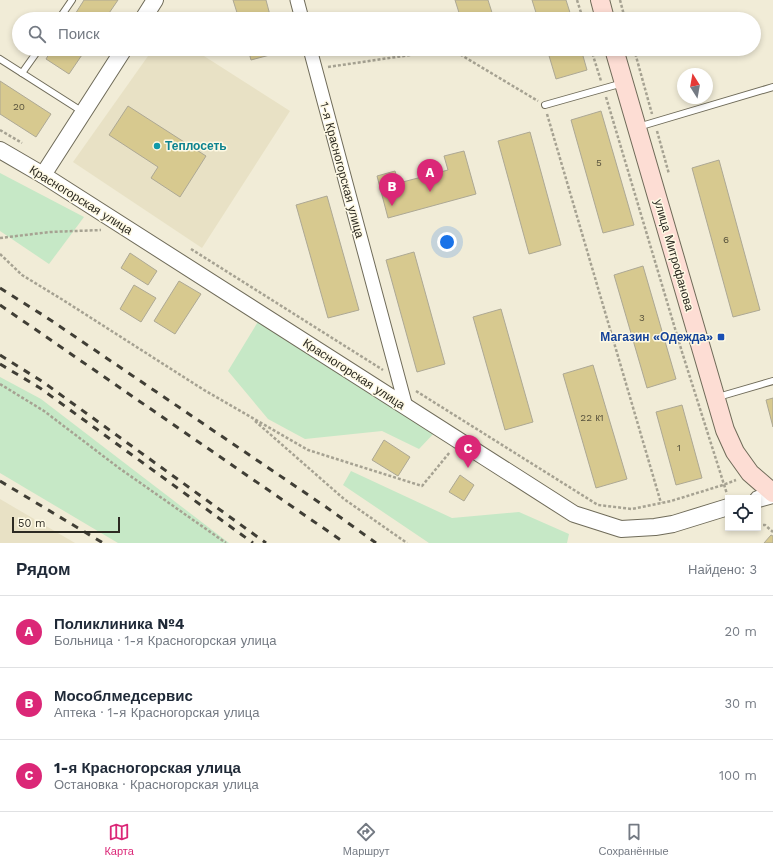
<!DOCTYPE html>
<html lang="ru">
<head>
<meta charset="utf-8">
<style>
  body { margin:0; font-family:"Work Sans",sans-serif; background:#f6f6f7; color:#1f2937 }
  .controls { position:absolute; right:12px; bottom:12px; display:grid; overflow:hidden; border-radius:0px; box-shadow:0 2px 6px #0003 }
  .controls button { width:36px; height:36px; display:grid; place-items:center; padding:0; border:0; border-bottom:1px solid #e0e1e3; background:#fff; color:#1f2937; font:20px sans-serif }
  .compass { position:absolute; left:677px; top:68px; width:36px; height:36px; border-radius:50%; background:#fff; box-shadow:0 2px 6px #0003; rotate:349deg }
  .scale { position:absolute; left:12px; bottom:10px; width:108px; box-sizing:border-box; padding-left:4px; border:2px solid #2c2a22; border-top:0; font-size:11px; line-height:14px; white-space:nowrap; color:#2c2a22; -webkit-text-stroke:3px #fef9e4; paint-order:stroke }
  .you { position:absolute; left:447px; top:242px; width:14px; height:14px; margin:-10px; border:3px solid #fff; border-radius:50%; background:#1a73e8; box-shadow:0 0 0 6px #1a73e833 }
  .badge { display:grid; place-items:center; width:26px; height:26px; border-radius:50%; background:#db2777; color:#fff; font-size:13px; font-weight:700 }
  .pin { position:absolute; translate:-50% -33px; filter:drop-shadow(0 1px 2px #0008) }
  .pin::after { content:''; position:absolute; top:21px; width:14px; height:12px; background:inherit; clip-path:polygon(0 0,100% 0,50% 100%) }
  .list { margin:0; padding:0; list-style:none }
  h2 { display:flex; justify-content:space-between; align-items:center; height:52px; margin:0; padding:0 16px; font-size:17px }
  h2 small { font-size:13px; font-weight:400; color:#747a83 }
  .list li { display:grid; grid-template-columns:26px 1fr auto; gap:12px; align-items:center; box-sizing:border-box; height:72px; padding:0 16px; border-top:1px solid #e0e1e3 }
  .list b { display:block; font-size:15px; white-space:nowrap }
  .list p { margin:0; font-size:13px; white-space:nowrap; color:#747a83 }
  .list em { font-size:13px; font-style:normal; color:#747a83 }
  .icon { flex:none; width:22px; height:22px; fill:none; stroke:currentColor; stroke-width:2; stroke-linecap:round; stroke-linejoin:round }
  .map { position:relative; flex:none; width:773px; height:543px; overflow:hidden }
  .search { position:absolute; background:#fff; box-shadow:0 2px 6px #0003; left:12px; right:12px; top:12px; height:44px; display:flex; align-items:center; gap:10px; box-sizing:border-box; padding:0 14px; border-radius:22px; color:#747a83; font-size:15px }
  .sheet { height:268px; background:#fff }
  nav { display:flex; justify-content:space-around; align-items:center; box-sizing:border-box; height:56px; border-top:1px solid #e0e1e3; background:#fff; font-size:11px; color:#747a83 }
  nav a { display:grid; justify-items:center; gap:2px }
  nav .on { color:#db2777 }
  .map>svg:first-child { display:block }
  .built { fill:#e8e1c5 }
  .green { fill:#c6e8c6 }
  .building { fill:#d7c98f; stroke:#ada894 }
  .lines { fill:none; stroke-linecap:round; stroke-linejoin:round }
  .service-casing { stroke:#6f6b59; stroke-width:8 }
  .minor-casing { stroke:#6f6b59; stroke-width:15 }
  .tertiary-casing { stroke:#6f6b59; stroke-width:18 }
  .secondary-casing { stroke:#6f6b59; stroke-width:20 }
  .path { stroke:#a6a292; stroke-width:2.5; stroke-dasharray:3 2; stroke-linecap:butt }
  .service { stroke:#fff; stroke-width:6 }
  .minor { stroke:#fff; stroke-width:13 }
  .tertiary { stroke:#fff; stroke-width:16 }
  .secondary { stroke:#fdddd4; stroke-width:18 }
  .rail { stroke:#403e35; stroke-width:3; stroke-dasharray:7 7; stroke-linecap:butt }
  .culture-dot { fill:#0f9aa8; stroke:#fef9e4; stroke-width:1.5 }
  .transit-dot { fill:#1a4fb4; stroke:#fef9e4; stroke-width:1.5 }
  .labels { text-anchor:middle; stroke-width:3; stroke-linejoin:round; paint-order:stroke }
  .number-label { font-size:10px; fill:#57523d }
  .culture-label { font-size:12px; font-weight:bold; fill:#0d838f; stroke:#fef9e4; text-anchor:start }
  .street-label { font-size:12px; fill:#2c2a22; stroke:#fef9e4 }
  .transit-label { font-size:12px; font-weight:bold; fill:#164399; stroke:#fef9e4; text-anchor:end }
</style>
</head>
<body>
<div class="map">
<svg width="773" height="543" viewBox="0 0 773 543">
  <rect width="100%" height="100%" fill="#f1ecd7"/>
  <g class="built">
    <path d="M153,49H193L290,111L202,248L73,162Z"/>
    <path d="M0,499L75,543H0Z"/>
  </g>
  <g class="green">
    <path d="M0,173L84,217L49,264L0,231Z"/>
    <path d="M259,320L437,430L419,449L382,431L305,439L268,419L228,371Z"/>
    <path d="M0,377L41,399L229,543H118L0,473Z"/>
    <path d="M351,471L452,518L519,512L569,534L567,543H429L343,485Z"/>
  </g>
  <g class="building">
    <path d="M84,0H118L105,19H72Z"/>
    <path d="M233,0H266L271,19H239Z"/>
    <path d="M455,0H488L494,19H461Z"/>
    <path d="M532,0H566L572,19H538Z"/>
    <path d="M52,49H86L69,74L46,59Z"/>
    <path d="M248,49H280L281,52L251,60Z"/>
    <path d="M547,49H581L587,70L556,79Z"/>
    <path d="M0,81L51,114L36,137L0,114Z"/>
    <path d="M128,106L206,156L180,197L151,178L158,167L109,135Z"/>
    <path d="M601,111L634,225L603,233L571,120Z"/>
    <path d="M530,132L561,245L529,254L498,141Z"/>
    <path d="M464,151L476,194L388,218L377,176L395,171L399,183L448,170L444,156Z"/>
    <path d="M719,160L760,310L733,317L692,168Z"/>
    <path d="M327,196L359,310L328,318L296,205Z"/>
    <path d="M414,252L445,364L417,372L386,260Z"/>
    <path d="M130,253L157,271L148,285L121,268Z"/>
    <path d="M643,266L676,379L647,388L614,275Z"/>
    <path d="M179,281L201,294L175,334L154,321Z"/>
    <path d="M134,285L156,298L141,322L120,309Z"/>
    <path d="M501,309L533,422L505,430L473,317Z"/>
    <path d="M593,365L627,479L596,488L563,374Z"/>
    <path d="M773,398V427L766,400Z"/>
    <path d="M682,405L702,478L676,485L656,412Z"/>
    <path d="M384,440L410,457L398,476L372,460Z"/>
    <path d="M460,475L474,485L464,501L449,492Z"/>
    <path d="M771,535L773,536V543H764Z"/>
  </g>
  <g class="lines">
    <g class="service-casing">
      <g id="service">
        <path d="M59,19L72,0"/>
        <path d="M0,59L83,112"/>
        <path d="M22,73L39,49"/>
        <path d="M545,105L623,83"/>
        <path d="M638,127L773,87"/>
        <path d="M718,397L773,381"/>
      </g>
    </g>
    <g class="minor-casing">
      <g id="minor">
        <path d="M297,0L302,19"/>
        <path d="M310,49L406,407"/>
      </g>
    </g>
    <g class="tertiary-casing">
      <g id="tertiary">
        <path d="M143,19L155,0"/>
        <path d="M0,150L43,175L574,514L621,529L655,527L673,524L728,507"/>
        <path d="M43,175L124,49"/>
        <path d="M758,499L773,495"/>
      </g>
    </g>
    <g class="secondary-casing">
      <g id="secondary">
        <path d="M600,0L605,19"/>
        <path d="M614,49L725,430L735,452L750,473L773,493"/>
      </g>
    </g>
    <g class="path">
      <path d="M577,0L583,19"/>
      <path d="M620,0L625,19"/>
      <path d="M591,49L601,81"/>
      <path d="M634,49L652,114"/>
      <path d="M328,67L451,49L538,101"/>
      <path d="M606,97L682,352L727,494"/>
      <path d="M547,114L661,503"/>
      <path d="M0,130L22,143"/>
      <path d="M657,131L669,174"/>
      <path d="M0,238L50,232L101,230"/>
      <path d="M191,249L383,370"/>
      <path d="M0,254L22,275L63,300L204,390L308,450L422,486L450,452"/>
      <path d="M0,384L44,411L119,468L226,543"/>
      <path d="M416,391L598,505L632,509L671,501L723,485L736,480"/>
      <path d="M255,421L344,499L407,543"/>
      <path d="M758,525H765L773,532"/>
    </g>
    <use href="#service" class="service"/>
    <use href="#minor" class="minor"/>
    <use href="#tertiary" class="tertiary"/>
    <use href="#secondary" class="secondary"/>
    <g class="rail">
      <path d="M0,288L46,317L326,507L376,543"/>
      <path d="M0,305L345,543"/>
      <path d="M0,355L43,382L266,543"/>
      <path d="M0,364L40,388L253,543"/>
      <path d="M0,481L103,543"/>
    </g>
  </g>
  <circle class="culture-dot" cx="157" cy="146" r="4"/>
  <rect class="transit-dot" x="717" y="333" width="8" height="8" rx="2"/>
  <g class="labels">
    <g class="number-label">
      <text x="19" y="110">20</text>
      <text x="599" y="166">5</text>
      <text x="726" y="243">6</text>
      <text x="642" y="321">3</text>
      <text x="592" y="421">22 к1</text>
      <text x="679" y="451">1</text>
    </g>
    <g class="culture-label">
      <text x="165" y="150">Теплосеть</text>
    </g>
    <g class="street-label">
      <text transform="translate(342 170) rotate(75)" y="4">1-я Красногорская улица</text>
      <text transform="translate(81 200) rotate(32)" y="4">Красногорская улица</text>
      <text transform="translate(674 255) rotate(74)" y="4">улица Митрофанова</text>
      <text transform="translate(354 374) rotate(33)" y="4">Красногорская улица</text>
    </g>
    <g class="transit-label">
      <text x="713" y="341">Магазин «Одежда»</text>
    </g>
  </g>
</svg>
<div class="controls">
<button><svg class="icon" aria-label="locate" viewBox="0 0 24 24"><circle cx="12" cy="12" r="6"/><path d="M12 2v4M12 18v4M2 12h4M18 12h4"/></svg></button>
</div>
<svg class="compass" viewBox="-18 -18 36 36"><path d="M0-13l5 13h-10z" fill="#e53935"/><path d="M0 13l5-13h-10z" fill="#747a83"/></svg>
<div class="scale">50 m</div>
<div class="you"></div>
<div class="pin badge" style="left:430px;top:192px">A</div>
<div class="pin badge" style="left:392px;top:206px">B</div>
<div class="pin badge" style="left:468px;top:468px">C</div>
<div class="search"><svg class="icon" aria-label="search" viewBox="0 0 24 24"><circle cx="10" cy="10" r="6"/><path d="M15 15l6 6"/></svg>Поиск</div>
</div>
<section class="sheet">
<h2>Рядом<small>Найдено: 3</small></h2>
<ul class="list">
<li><span class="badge">A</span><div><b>Поликлиника №4</b><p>Больница · 1-я Красногорская улица</p></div><em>20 m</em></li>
<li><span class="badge">B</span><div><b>Мособлмедсервис</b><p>Аптека · 1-я Красногорская улица</p></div><em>30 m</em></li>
<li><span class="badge">C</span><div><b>1-я Красногорская улица</b><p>Остановка · Красногорская улица</p></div><em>100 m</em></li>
</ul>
</section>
<nav>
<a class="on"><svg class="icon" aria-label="map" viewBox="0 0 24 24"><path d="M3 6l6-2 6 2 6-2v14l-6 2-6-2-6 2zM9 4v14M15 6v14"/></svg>Карта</a>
<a><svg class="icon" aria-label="directions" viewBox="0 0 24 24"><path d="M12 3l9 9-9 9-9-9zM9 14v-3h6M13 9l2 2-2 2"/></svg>Маршрут</a>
<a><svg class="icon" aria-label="saved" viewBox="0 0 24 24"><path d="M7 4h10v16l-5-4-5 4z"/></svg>Сохранённые</a>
</nav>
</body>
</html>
